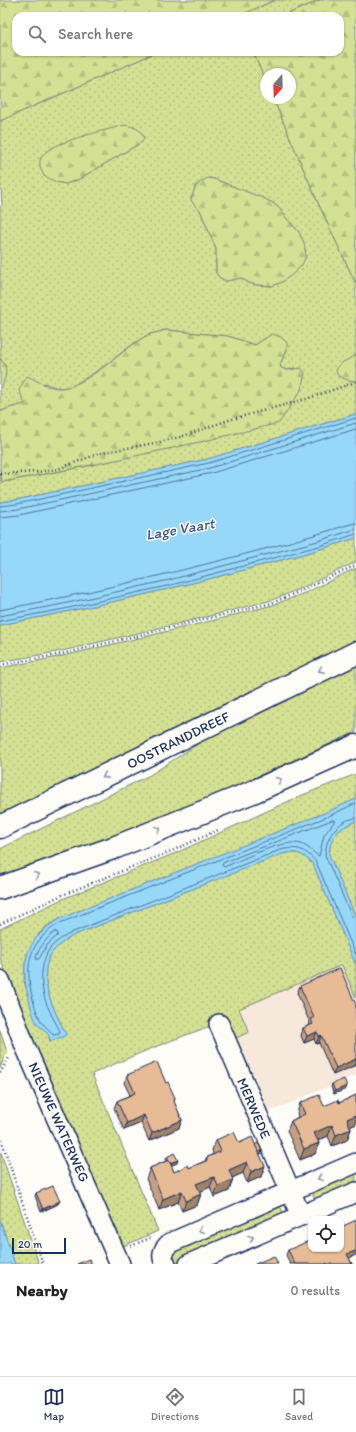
<!DOCTYPE html>
<html lang="en">
<head>
<meta charset="utf-8">
<style>
  body { margin:0; font-family:Itim,sans-serif; background:#f2f2f2; color:#222 }
  .controls { position:absolute; right:12px; bottom:12px; display:grid; overflow:hidden; border-radius:8px; box-shadow:0 1px 3px #0004 }
  .controls button { width:36px; height:36px; display:grid; place-items:center; padding:0; border:0; border-bottom:1px solid #e0e0e0; background:#fff; color:#222; font:20px sans-serif }
  .compass { position:absolute; left:260px; top:68px; width:36px; height:36px; border-radius:50%; background:#fff; box-shadow:0 1px 3px #0004; rotate:199deg }
  .scale { position:absolute; left:12px; bottom:10px; width:54px; box-sizing:border-box; padding-left:4px; border:2px solid #1b2f5e; border-top:0; font-size:11px; line-height:14px; white-space:nowrap; color:#1b2f5e; -webkit-text-stroke:3px #fdfcf7; paint-order:stroke }
  .list { margin:0; padding:0; list-style:none }
  h2 { display:flex; justify-content:space-between; align-items:center; height:52px; margin:0; padding:0 16px; font-size:17px }
  h2 small { font-size:13px; font-weight:400; color:#767676 }
  .icon { flex:none; width:22px; height:22px; fill:none; stroke:currentColor; stroke-width:2; stroke-linecap:round; stroke-linejoin:round }
  .map { position:relative; flex:none; width:356px; height:1264px; overflow:hidden }
  .search { position:absolute; background:#fff; box-shadow:0 1px 3px #0004; left:12px; right:12px; top:12px; height:44px; display:flex; align-items:center; gap:10px; box-sizing:border-box; padding:0 14px; border-radius:12px; color:#767676; font-size:15px }
  .sheet { height:112px; background:#fff }
  nav { display:flex; justify-content:space-around; align-items:center; box-sizing:border-box; height:56px; border-top:1px solid #e0e0e0; background:#fff; font-size:11px; color:#767676 }
  nav a { display:grid; justify-items:center; gap:2px }
  nav .on { color:#1b2f5e }
  .map>svg:first-child { display:block }
  .built { fill:#f6e8da }
  .grass { fill:url(#grass-dots); stroke:#788878; fill-rule:evenodd }
  .forest { fill:url(#forest-firs); stroke:#788878 }
  .water { fill:#97d8f9; stroke:#6594bb }
  .lines { fill:none; stroke-linecap:round; stroke-linejoin:round }
  .shore { stroke:#4d739c; stroke-width:1 }
  .minor-casing { stroke:#1b2f5e; stroke-width:22 }
  .major-casing { stroke:#1b2f5e; stroke-width:25 }
  .path { stroke:#1b2f5e; stroke-width:2.5; stroke-dasharray:1 3; stroke-linecap:butt }
  .minor { stroke:#fdfcf7; stroke-width:19 }
  .major { stroke:#fdfcf7; stroke-width:22 }
  .wall { fill:#c6a181; stroke:#1b2f5e }
  .shaded-wall { fill:#a18369; stroke:#1b2f5e }
  .building { fill:#e6bb96; stroke:#1b2f5e }
  .oneway { stroke:#8c96aa }
  .labels { text-anchor:middle; stroke-width:3; stroke-linejoin:round; paint-order:stroke }
  .street-label { font-size:14px; fill:#1b2f5e; stroke:#fdfcf7 }
  .water-label { font-size:15px; font-style:italic; fill:#3a5985; stroke:#fdfcf7 }
</style>
</head>
<body>
<div class="map">
<svg width="356" height="1264" viewBox="0 0 356 1264">
  <defs>
    <pattern id="grass-dots" width="8" height="8" patternUnits="userSpaceOnUse"><rect width="8" height="8" fill="#d4e093"/><path d="M2 2h.1M6 6h.1" fill="none" stroke="#b5c081" stroke-width="1.8" stroke-linecap="round"/></pattern>
    <pattern id="forest-firs" width="22" height="20" patternUnits="userSpaceOnUse"><rect width="22" height="20" fill="#d4e093"/><path d="M5 1l3.5 6h-7zM16 11l3.5 6h-7z" fill="#b5c081"/></pattern>
  </defs>
  <rect width="100%" height="100%" fill="#fdfcf7"/>
  <filter id="ink" filterUnits="userSpaceOnUse"><feTurbulence type="fractalNoise" baseFrequency=".025" numOctaves="2"/><feDisplacementMap in="SourceGraphic" scale="8" xChannelSelector="R" yChannelSelector="G"/><feConvolveMatrix kernelMatrix="1 2 1 2 8 2 1 2 1" color-interpolation-filters="sRGB"/></filter>
  <g filter="url(#ink)">
    <path class="built" d="M356,955V1075L269,1112L224,1012Z"/>
    <g class="grass">
      <path d="M275,0H320L283,16H239Z"/>
      <path d="M157,52H253L266,82V98H273L319,205L356,284V355L353,357L348,380L356,381V414L208,459L16,500L0,502V469L3,482L93,465L295,368L287,370L281,368L280,364L287,350L265,338L255,345L228,336L166,330L147,335L129,347L103,367L71,387L58,388L44,383L25,404L9,408L0,412V388L2,386V360L0,359V207L2,205L1,190L0,188V121ZM142,142L79,179L66,184L56,182ZM208,178L214,179L273,203L280,209L287,219L299,232L272,286L257,285L249,283L241,278L226,281L220,278L216,273V249L200,210L192,200L195,186Z"/>
      <path d="M356,538V562L304,587L272,600L214,615L62,651L0,662V625C79,610 158,592 236,572C277,561 317,551 356,538Z"/>
      <path d="M356,568V642L0,816V668L63,656L215,620L273,605L307,592Z"/>
      <path d="M356,666V732L158,821L0,880V849L150,775L204,740Z"/>
      <path d="M356,774V799L327,812L59,919L47,926L39,934L27,955L25,963L24,981L33,1012L37,1024L48,1033L50,1041L66,1034C54,1010 34,974 54,950C60,944 67,939 74,935L282,854C296,850 303,854 313,864L356,965V998L342,965L239,1009L249,1032L236,1038L228,1020C181,1036 136,1054 92,1074L158,1231L121,1247L33,1045L0,958V929L60,900L178,852L300,796Z"/>
      <path d="M356,821V875L354,876L356,881V918L329,855C330,834 339,829 356,821Z"/>
      <path d="M0,1030L7,1052L0,1068Z"/>
      <path d="M0,1150L39,1264H15L0,1220Z"/>
      <path d="M356,1169V1187L316,1200L313,1196V1190Z"/>
      <path d="M276,1205L282,1209V1217L279,1219L178,1263H174L169,1250Z"/>
    </g>
    <g class="forest">
      <path d="M0,0H275L239,16H16V52H157L0,121Z"/>
      <path d="M320,0H356V284L319,205L273,98H290V74H266V82L253,52H340V16H283Z"/>
      <path d="M125,125C134,127 140,128 144,137L142,142L79,179L66,184L56,182L44,176C41,170 38,164 41,158C47,142 108,130 125,125Z"/>
      <path d="M208,178L214,179L263,198L273,203L280,209L287,219L299,232L304,243L306,256L302,265L293,274L282,282L272,286L257,285L249,283L241,278L226,281L220,278L216,273V249L200,210L195,206L191,200C194,189 197,182 208,178Z"/>
      <path d="M166,330L228,336L255,345L272,334L281,337L287,343V350L280,364L281,368L287,370L301,368L305,373L301,390L279,423C188,446 95,465 2,482L0,469V412L9,408L25,404L19,390L27,376C36,380 48,388 59,388C84,389 123,349 146,336C152,333 160,332 166,330Z"/>
      <path d="M356,355V381L348,380L338,376L336,371C339,361 348,361 356,355Z"/>
      <path d="M0,359C9,366 6,377 2,386L0,388Z"/>
    </g>
    <g class="water">
      <path d="M356,414V538C317,551 277,561 236,572C158,592 79,610 0,625V502L16,500L208,459Z"/>
      <path d="M356,799V821C339,829 330,834 329,855L356,918V965L313,864C303,854 296,850 282,854L74,935C67,939 60,944 54,950C34,974 54,1010 66,1034L65,1036L50,1041C50,1039 49,1035 47,1033C44,1028 38,1027 36,1022C32,1014 30,1004 28,995C19,961 28,938 59,919L327,812Z"/>
      <path d="M0,1220L15,1264H0Z"/>
    </g>
    <g class="lines">
      <g class="shore">
        <path d="M0,506L17,504L209,463L356,418"/>
        <path d="M0,511L18,509L210,468L356,423"/>
        <path d="M0,517L19,515L212,473L356,429"/>
        <path d="M0,610C79,595 156,577 234,557C273,547 312,536 351,524L356,523"/>
        <path d="M0,616L63,604L169,580L318,541L356,529"/>
        <path d="M0,621L64,609L171,585L319,546L356,534"/>
        <path d="M356,803L329,816L60,923C30,941 24,962 32,996C34,1004 36,1012 40,1019C42,1025 50,1029 53,1035L59,1034L60,1031C54,1020 45,1004 43,991C40,977 42,960 50,948C56,941 65,936 73,932L280,850C297,846 305,849 316,862L356,955"/>
        <path d="M356,818C337,820 326,837 325,855L351,915L353,917L356,918"/>
        <path d="M332,820H334V822L324,835L319,856C313,853 308,846 301,844C284,838 242,860 224,867L222,865L223,863Z"/>
        <path d="M55,932H57L58,935L47,945L39,959H36V957C40,947 46,938 55,932Z"/>
      </g>
      <g class="minor-casing">
        <g id="minor">
          <path d="M0,980L25,1046L120,1264"/>
          <path d="M219,1024L301,1216"/>
          <path d="M166,1264C160,1256 163,1249 170,1243L356,1163"/>
          <path d="M189,1264L356,1192"/>
        </g>
      </g>
      <g class="major-casing">
        <g id="major">
          <path d="M0,827L356,653"/>
          <path d="M0,888L116,847L255,791L356,746"/>
        </g>
      </g>
      <g class="path">
        <path d="M0,474L37,472L58,469L100,453L155,443L180,437L229,420L306,399L356,382"/>
        <path d="M0,665L62,654L272,603L305,589L356,565"/>
        <path d="M0,924L60,896L174,850L220,829"/>
        <path d="M0,1073L10,1056"/>
        <path d="M0,1136L43,1264"/>
        <path d="M131,1246L150,1238"/>
      </g>
      <use href="#minor" class="minor"/>
      <use href="#major" class="major"/>
    </g>
    <g class="wall">
      <path d="M300,986L356,1065L333,1075L319,1043L316,1044L314,1039L304,1043L301,1036L303,1028L309,1026L310,1023L297,993Z"/>
      <path d="M127,1075L166,1083L175,1098L174,1102L182,1120L179,1128L149,1141L141,1123L124,1130L114,1108L117,1101L130,1095L124,1083Z"/>
      <path d="M332,1084L346,1089L334,1094L331,1087Z"/>
      <path d="M356,1095V1124L350,1127L351,1129L347,1140L332,1146L328,1136L318,1141L319,1143L315,1154L300,1160L287,1131L291,1121L298,1117L297,1113L300,1103L324,1106L339,1103Z"/>
      <path d="M216,1140L239,1143L255,1145L262,1151L261,1154H260L261,1177L247,1183L243,1173L232,1178L229,1191L214,1197L210,1187L200,1192L201,1194L197,1205L182,1211L178,1202L159,1210L146,1179L150,1168L166,1161V1159L167,1157L177,1163L171,1165L174,1172L189,1168L205,1161L206,1158L213,1154L212,1150Z"/>
      <path d="M36,1193L58,1204L41,1212L35,1196Z"/>
      <path d="M341,1227L349,1258L352,1264H290L286,1255L288,1250L341,1249Z"/>
    </g>
    <g class="shaded-wall">
      <path d="M317,1032L314,1039L304,1043L307,1036Z"/>
      <path d="M321,1035L319,1043L316,1044L319,1036Z"/>
      <path d="M356,1059V1065L333,1075L336,1068Z"/>
      <path d="M347,1086L346,1089L334,1094L335,1091Z"/>
      <path d="M144,1115L141,1123L124,1130L127,1123Z"/>
      <path d="M356,1115V1124L343,1130L347,1119Z"/>
      <path d="M182,1120L179,1128L149,1141L152,1133Z"/>
      <path d="M332,1125L328,1136L310,1144L314,1133Z"/>
      <path d="M351,1129L347,1140L332,1146L336,1135Z"/>
      <path d="M319,1143L315,1154L300,1160L304,1149Z"/>
      <path d="M178,1160L177,1163L169,1167L170,1164Z"/>
      <path d="M247,1162L243,1173L225,1181L229,1170Z"/>
      <path d="M265,1166L261,1177L247,1183L251,1172Z"/>
      <path d="M214,1177L210,1187L193,1195L196,1184Z"/>
      <path d="M233,1180L229,1191L214,1197L218,1186Z"/>
      <path d="M182,1191L178,1202L159,1210L163,1199Z"/>
      <path d="M201,1194L197,1205L182,1211L186,1201Z"/>
      <path d="M60,1201L58,1204L41,1212L43,1209Z"/>
      <path d="M356,1251V1255L345,1260L347,1254Z"/>
    </g>
    <g class="building">
      <path d="M340,968L356,1005V1059L336,1068L321,1035L319,1036L317,1032L307,1036L303,1028L313,1024L311,1019L314,1018L300,986Z"/>
      <path d="M157,1062L166,1083L168,1082L175,1098L173,1099L182,1120L152,1133L144,1115L127,1123L117,1101L135,1093L127,1075Z"/>
      <path d="M344,1079L347,1086L335,1091L332,1084Z"/>
      <path d="M319,1095L324,1106L338,1100L339,1103L356,1095V1115L347,1119L351,1129L336,1135L332,1125L314,1133L319,1143L304,1149L291,1121L305,1114L300,1103Z"/>
      <path d="M234,1132L239,1143L252,1137L265,1166L251,1172L247,1162L229,1170L233,1180L218,1186L214,1177L196,1184L201,1194L186,1201L182,1191L163,1199L150,1168L169,1160L174,1172L188,1165L189,1168L208,1160L206,1158L221,1151L216,1140Z"/>
      <path d="M258,1143L262,1151L259,1152L255,1145Z"/>
      <path d="M174,1153L178,1160L170,1163L167,1157Z"/>
      <path d="M53,1186L60,1201L43,1209L36,1193Z"/>
      <path d="M356,1220V1251L347,1254L352,1264H327V1263L325,1264H295L288,1250L311,1240V1249H328V1250L329,1249H341V1244L342,1243L341,1241V1227Z"/>
      <path d="M274,1256L278,1264H255Z"/>
      <path d="M89,1259L92,1264H77Z"/>
    </g>
    <defs><path id="oneway-chevron" d="M-2-3.5L2.5 0L-2 3.5" fill="none" stroke-width="1.6" stroke-linecap="round" stroke-linejoin="round"/></defs>
    <g class="oneway">
      <use href="#oneway-chevron" transform="translate(321 670) rotate(154)"/>
      <use href="#oneway-chevron" transform="translate(105 776) rotate(154)"/>
      <use href="#oneway-chevron" transform="translate(279 780) rotate(-24)"/>
      <use href="#oneway-chevron" transform="translate(158 829) rotate(-22)"/>
      <use href="#oneway-chevron" transform="translate(37 875) rotate(-20)"/>
      <use href="#oneway-chevron" transform="translate(320 1178) rotate(157)"/>
      <use href="#oneway-chevron" transform="translate(201 1230) rotate(157)"/>
      <use href="#oneway-chevron" transform="translate(251 1238) rotate(-23)"/>
    </g>
  </g>
  <g class="labels">
    <g class="street-label">
      <text transform="translate(178 740) rotate(-26)" y="5">OOSTRANDDREEF</text>
      <text transform="translate(254 1108) rotate(67)" y="5">MERWEDE</text>
      <text transform="translate(59 1122) rotate(66)" y="5">NIEUWE WATERWEG</text>
    </g>
    <g class="water-label">
      <text transform="translate(180 529) rotate(-10)" y="5">Lage Vaart</text>
    </g>
  </g>
</svg>
<div class="controls">
<button><svg class="icon" aria-label="locate" viewBox="0 0 24 24"><circle cx="12" cy="12" r="6"/><path d="M12 2v4M12 18v4M2 12h4M18 12h4"/></svg></button>
</div>
<svg class="compass" viewBox="-18 -18 36 36"><path d="M0-13l5 13h-10z" fill="#e53935"/><path d="M0 13l5-13h-10z" fill="#767676"/></svg>
<div class="scale">20 m</div>
<div class="search"><svg class="icon" aria-label="search" viewBox="0 0 24 24"><circle cx="10" cy="10" r="6"/><path d="M15 15l6 6"/></svg>Search here</div>
</div>
<section class="sheet">
<h2>Nearby<small>0 results</small></h2>
<ul class="list">
</ul>
</section>
<nav>
<a class="on"><svg class="icon" aria-label="map" viewBox="0 0 24 24"><path d="M3 6l6-2 6 2 6-2v14l-6 2-6-2-6 2zM9 4v14M15 6v14"/></svg>Map</a>
<a><svg class="icon" aria-label="directions" viewBox="0 0 24 24"><path d="M12 3l9 9-9 9-9-9zM9 14v-3h6M13 9l2 2-2 2"/></svg>Directions</a>
<a><svg class="icon" aria-label="saved" viewBox="0 0 24 24"><path d="M7 4h10v16l-5-4-5 4z"/></svg>Saved</a>
</nav>
</body>
</html>
